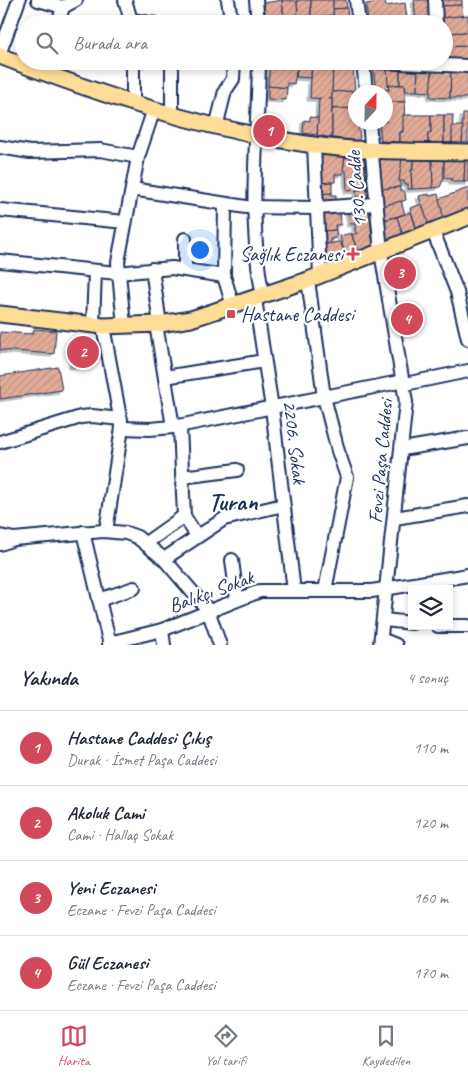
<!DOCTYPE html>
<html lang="tr">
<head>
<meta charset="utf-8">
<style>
  body { margin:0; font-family:Caveat,sans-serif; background:#f6f6f7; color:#1f2937 }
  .controls { position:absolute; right:15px; bottom:15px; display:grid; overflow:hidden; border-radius:0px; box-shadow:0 2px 8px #0003 }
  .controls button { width:45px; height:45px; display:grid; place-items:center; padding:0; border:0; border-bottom:1px solid #e0e1e3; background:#fff; color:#1f2937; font:25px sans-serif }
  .compass { position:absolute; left:348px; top:85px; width:45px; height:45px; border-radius:50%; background:#fff; box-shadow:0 2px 8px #0003; rotate:22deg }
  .you { position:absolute; left:199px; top:249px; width:18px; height:18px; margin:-12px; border:4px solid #fff; border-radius:50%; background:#1a73e8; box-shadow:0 0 0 8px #1a73e833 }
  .badge { display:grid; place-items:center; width:32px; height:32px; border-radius:50%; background:#d1495b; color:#fff; font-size:16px; font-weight:700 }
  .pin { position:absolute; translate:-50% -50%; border:2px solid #fff; box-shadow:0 1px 5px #0006 }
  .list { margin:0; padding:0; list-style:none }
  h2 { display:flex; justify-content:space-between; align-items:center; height:65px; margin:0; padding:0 20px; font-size:21px }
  h2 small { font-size:16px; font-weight:400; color:#747a83 }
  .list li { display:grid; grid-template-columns:32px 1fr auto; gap:15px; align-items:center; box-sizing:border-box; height:75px; padding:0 20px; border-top:1px solid #e0e1e3 }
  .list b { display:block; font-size:19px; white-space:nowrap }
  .list p { margin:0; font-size:16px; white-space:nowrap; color:#747a83 }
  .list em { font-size:16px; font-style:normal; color:#747a83 }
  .icon { flex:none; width:28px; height:28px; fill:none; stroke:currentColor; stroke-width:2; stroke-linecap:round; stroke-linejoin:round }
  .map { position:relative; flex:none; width:468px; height:645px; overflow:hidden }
  .search { position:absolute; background:#fff; box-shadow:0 2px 8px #0003; left:15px; right:15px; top:15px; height:55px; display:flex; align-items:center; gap:12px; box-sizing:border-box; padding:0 18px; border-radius:28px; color:#747a83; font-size:19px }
  .sheet { height:365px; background:#fff }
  nav { display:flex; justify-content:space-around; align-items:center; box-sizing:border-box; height:70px; border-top:1px solid #e0e1e3; background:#fff; font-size:14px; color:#747a83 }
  nav a { display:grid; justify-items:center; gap:2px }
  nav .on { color:#d1495b }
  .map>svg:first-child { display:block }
  .building { fill:url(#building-hatch); stroke:#1b2f5e; filter:url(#shadow) }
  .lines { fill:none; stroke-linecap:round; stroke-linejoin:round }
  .minor-casing { stroke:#1b2f5e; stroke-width:16 }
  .major-casing { stroke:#1b2f5e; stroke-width:19 }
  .minor { stroke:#fff; stroke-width:12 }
  .major { stroke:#ffdd96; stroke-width:15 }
  .poi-dot { fill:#d1495b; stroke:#fff; stroke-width:2 }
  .labels { text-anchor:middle; stroke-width:4.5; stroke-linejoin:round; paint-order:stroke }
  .street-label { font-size:20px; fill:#1b2f5e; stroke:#fff }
  .poi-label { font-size:20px; fill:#1b2f5e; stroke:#fff; text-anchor:end }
  .district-label { font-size:25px; font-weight:bold; fill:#1b2f5e; stroke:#fff }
</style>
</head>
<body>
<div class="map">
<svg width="468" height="645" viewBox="0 0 468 645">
  <defs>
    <pattern id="building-hatch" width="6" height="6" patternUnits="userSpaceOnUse" patternTransform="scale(1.25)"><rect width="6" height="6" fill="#e2ab98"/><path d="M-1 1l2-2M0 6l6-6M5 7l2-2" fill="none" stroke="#c19385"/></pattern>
    <filter id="shadow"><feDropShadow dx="-3" dy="3" stdDeviation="0" flood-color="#0004"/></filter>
  </defs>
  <rect width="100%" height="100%" fill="#fff"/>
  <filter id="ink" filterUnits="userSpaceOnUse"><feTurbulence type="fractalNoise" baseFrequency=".02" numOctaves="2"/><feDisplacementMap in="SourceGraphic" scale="10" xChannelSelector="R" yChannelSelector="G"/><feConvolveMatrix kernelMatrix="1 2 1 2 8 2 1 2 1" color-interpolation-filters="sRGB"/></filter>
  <g filter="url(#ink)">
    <g class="building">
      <path d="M282,0L284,18H281L282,24H266L264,3Z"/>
      <path d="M282,0L297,1L298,18L284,17Z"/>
      <path d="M311,0V17L298,18L297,0Z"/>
      <path d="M311,0H333L334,15L311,17Z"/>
      <path d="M333,0H346L347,8L333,9Z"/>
      <path d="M414,0H431V24H416Z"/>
      <path d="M439,0H462V5L440,6Z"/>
      <path d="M385,1L386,6L405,3L407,18L368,23L366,4Z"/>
      <path d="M462,5L463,16L440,18V6Z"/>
      <path d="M347,8L348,19L334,20L333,9Z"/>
      <path d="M468,15V32L444,33V24H441L440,18Z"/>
      <path d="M407,18V24H368V23Z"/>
      <path d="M468,32V46L444,47V33Z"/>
      <path d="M468,46V60L444,61V47Z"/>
      <path d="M270,61H298L294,84L287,83V88L268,86Z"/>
      <path d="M298,61H312L311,78L296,77Z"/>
      <path d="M312,61L333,64L332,99L310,98Z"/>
      <path d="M333,64L353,67L355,91L332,92Z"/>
      <path d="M373,67H387L389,90H376Z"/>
      <path d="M387,67L400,68V85H388Z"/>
      <path d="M400,68H418L417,91H405V85H400Z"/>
      <path d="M418,68L432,69L431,92L417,91Z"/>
      <path d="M432,69H451L450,98L430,97Z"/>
      <path d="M451,69L468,70V98H450Z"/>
      <path d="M388,85H405V102H386V92H376V90H389Z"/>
      <path d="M268,86L287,88L286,100L268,99Z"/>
      <path d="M355,91L356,108L332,109V92Z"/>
      <path d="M319,98L332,99V138L317,135Z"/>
      <path d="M386,102H405L403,132H400V142L381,141L379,122H386Z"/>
      <path d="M356,108V122H358L360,138L357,141L332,138V109Z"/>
      <path d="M463,114H468V144H462Z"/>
      <path d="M403,115H431V133H428V143L400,142V132H403Z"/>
      <path d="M431,115H444V143H428V133H431Z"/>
      <path d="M444,115H453L452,143H444Z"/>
      <path d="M310,117L318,118L317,135L303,133L304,120L310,121Z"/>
      <path d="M452,126H463L462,144L452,143Z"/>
      <path d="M318,153L345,155L343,174H335V182L319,183Z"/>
      <path d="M345,156L364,158L366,184H361V190L347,191L346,171H343Z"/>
      <path d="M380,158H402L400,187L381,189L377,160Z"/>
      <path d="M402,158L413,159V170H411L412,189H408V184H404V181H399Z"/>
      <path d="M413,159H432L433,188L412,189L411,170H413Z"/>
      <path d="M432,159L444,161V178L440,187L433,188Z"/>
      <path d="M444,159L465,160L464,182H452V179L444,178Z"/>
      <path d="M465,160H468V182H464Z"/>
      <path d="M332,182V193L320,194L319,183Z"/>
      <path d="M361,184H366L368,202L357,203L356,190H361Z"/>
      <path d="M400,187V190H403L405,193L406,200L383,206L381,189Z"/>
      <path d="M468,188V208L443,218L439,199Z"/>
      <path d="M332,193V195H336V204L320,205V194Z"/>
      <path d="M429,194V196L438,194L444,220L428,225L419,196Z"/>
      <path d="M401,201L405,214L384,220L383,206Z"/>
      <path d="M422,204L429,226L417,230L410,208Z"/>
      <path d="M369,207L373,248L358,253L352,235L357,233L355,231V224H350L348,208Z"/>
      <path d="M340,209L341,225H335L336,230L322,231L321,210Z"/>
      <path d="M411,212L417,231L403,236L397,217Z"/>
      <path d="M397,217L403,236L390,242L387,239L384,220Z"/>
      <path d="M336,230L337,238L330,239L331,243L322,245V231Z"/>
      <path d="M351,233L358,253L346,258L340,236Z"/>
      <path d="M338,242L341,243L346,258L328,264L323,262L322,245Z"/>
      <path d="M34,329L56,331L54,354L0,350V332L33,334Z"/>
      <path d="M72,339H94V365L72,366Z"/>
      <path d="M58,367L62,390L0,399V376Z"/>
    </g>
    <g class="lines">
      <g class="minor-casing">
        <g id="minor">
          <path d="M38,0L63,7L76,0"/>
          <path d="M125,0L132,24"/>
          <path d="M228,0L232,24"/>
          <path d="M256,0L258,24"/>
          <path d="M356,0L359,24"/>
          <path d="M435,0L436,24"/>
          <path d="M132,20L155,24"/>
          <path d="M58,24L63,7"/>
          <path d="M0,52L19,0"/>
          <path d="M133,61V103"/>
          <path d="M259,61C258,139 247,219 263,296"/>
          <path d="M354,61L468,66"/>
          <path d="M363,61L366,92"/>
          <path d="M172,114V61"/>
          <path d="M369,122L381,252L406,402L380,645"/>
          <path d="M216,127L225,91L233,79L234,61"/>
          <path d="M314,145L320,275"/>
          <path d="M0,147L30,152L100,150L138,157"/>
          <path d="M132,189L246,207L316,208L375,204"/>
          <path d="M225,205L224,276L233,306"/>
          <path d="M0,210L125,222"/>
          <path d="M433,231L457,292L468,339"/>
          <path d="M185,239V269"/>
          <path d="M0,261L117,273L172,268L224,276"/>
          <path d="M152,269L160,324"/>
          <path d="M308,280L324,397L338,451L347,477L325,591"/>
          <path d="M255,299L272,408L294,591"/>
          <path d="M156,324L173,427"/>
          <path d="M93,325L95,271"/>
          <path d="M103,326L122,428L106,531"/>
          <path d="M124,326L118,262L138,157L154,109"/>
          <path d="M165,377L264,361"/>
          <path d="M405,384L468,371"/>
          <path d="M180,426L184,516L197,536"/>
          <path d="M122,428L150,429L173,427L404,381"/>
          <path d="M0,442L81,417L92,416L121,419"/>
          <path d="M402,449L468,438"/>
          <path d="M182,477L237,470"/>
          <path d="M395,518L468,506"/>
          <path d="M83,532L110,645"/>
          <path d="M0,536L14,539L0,544"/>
          <path d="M14,539L103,531L126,533L137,537L164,559L208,610L220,645"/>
          <path d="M146,543L184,516"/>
          <path d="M164,559L224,519L283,505"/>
          <path d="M232,560L237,599"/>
          <path d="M99,600L134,588"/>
          <path d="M384,620L412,623"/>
          <path d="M438,626H468"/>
          <path d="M162,630L164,645"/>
          <path d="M381,639L396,645"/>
          <path d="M109,643L162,630L260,591H372L468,575"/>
        </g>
      </g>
      <g class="major-casing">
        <g id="major">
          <path d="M0,56C101,95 205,130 313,145C364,152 416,151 468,152"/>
          <path d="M0,314L103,326L160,324L191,319L308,280L468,217"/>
        </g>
      </g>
      <use href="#minor" class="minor"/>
      <use href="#major" class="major"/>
    </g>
  </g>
  <g class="poi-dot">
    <path d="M350.5 246.5h5v5h5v5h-5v5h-5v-5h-5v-5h5z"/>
    <rect x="226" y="309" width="10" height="10" rx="2.5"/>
  </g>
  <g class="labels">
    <g class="street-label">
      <text transform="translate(356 189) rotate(-95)" y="7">130. Cadde</text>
      <text transform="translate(295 442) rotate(83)" y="7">2206. Sokak</text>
      <text transform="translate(380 461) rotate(-85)" y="7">Fevzi Paşa Caddesi</text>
      <text transform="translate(211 591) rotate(-20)" y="7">Balıkçı Sokak</text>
    </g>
    <g class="poi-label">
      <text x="343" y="261">Sağlık Eczanesi</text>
      <text x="241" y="321" text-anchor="start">Hastane Caddesi</text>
    </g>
    <g class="district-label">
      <text x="233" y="510">Turan</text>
    </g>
  </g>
</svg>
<div class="controls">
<button><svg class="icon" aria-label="layers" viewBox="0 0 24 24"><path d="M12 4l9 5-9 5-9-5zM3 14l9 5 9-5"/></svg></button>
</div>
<svg class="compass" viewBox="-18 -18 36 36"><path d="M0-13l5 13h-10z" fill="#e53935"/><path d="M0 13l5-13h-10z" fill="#747a83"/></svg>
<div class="you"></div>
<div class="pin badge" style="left:269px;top:131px">1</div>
<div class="pin badge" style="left:83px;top:352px">2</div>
<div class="pin badge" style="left:400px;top:273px">3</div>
<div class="pin badge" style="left:407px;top:319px">4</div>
<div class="search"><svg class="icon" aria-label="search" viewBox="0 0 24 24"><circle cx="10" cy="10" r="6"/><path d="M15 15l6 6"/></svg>Burada ara</div>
</div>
<section class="sheet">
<h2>Yakında<small>4 sonuç</small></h2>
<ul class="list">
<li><span class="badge">1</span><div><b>Hastane Caddesi Çıkış</b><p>Durak · İsmet Paşa Caddesi</p></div><em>110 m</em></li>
<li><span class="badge">2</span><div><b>Akoluk Cami</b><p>Cami · Hallaç Sokak</p></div><em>120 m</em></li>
<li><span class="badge">3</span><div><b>Yeni Eczanesi</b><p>Eczane · Fevzi Paşa Caddesi</p></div><em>160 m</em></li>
<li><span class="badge">4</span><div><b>Gül Eczanesi</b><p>Eczane · Fevzi Paşa Caddesi</p></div><em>170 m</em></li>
</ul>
</section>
<nav>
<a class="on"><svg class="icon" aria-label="map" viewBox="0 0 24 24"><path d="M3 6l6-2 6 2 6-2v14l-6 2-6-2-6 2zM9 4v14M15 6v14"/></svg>Harita</a>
<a><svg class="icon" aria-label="directions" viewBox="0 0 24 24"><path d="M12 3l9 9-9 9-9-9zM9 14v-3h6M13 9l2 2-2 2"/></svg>Yol tarifi</a>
<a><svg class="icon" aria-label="saved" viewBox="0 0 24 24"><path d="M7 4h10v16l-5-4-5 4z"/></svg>Kaydedilen</a>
</nav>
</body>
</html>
